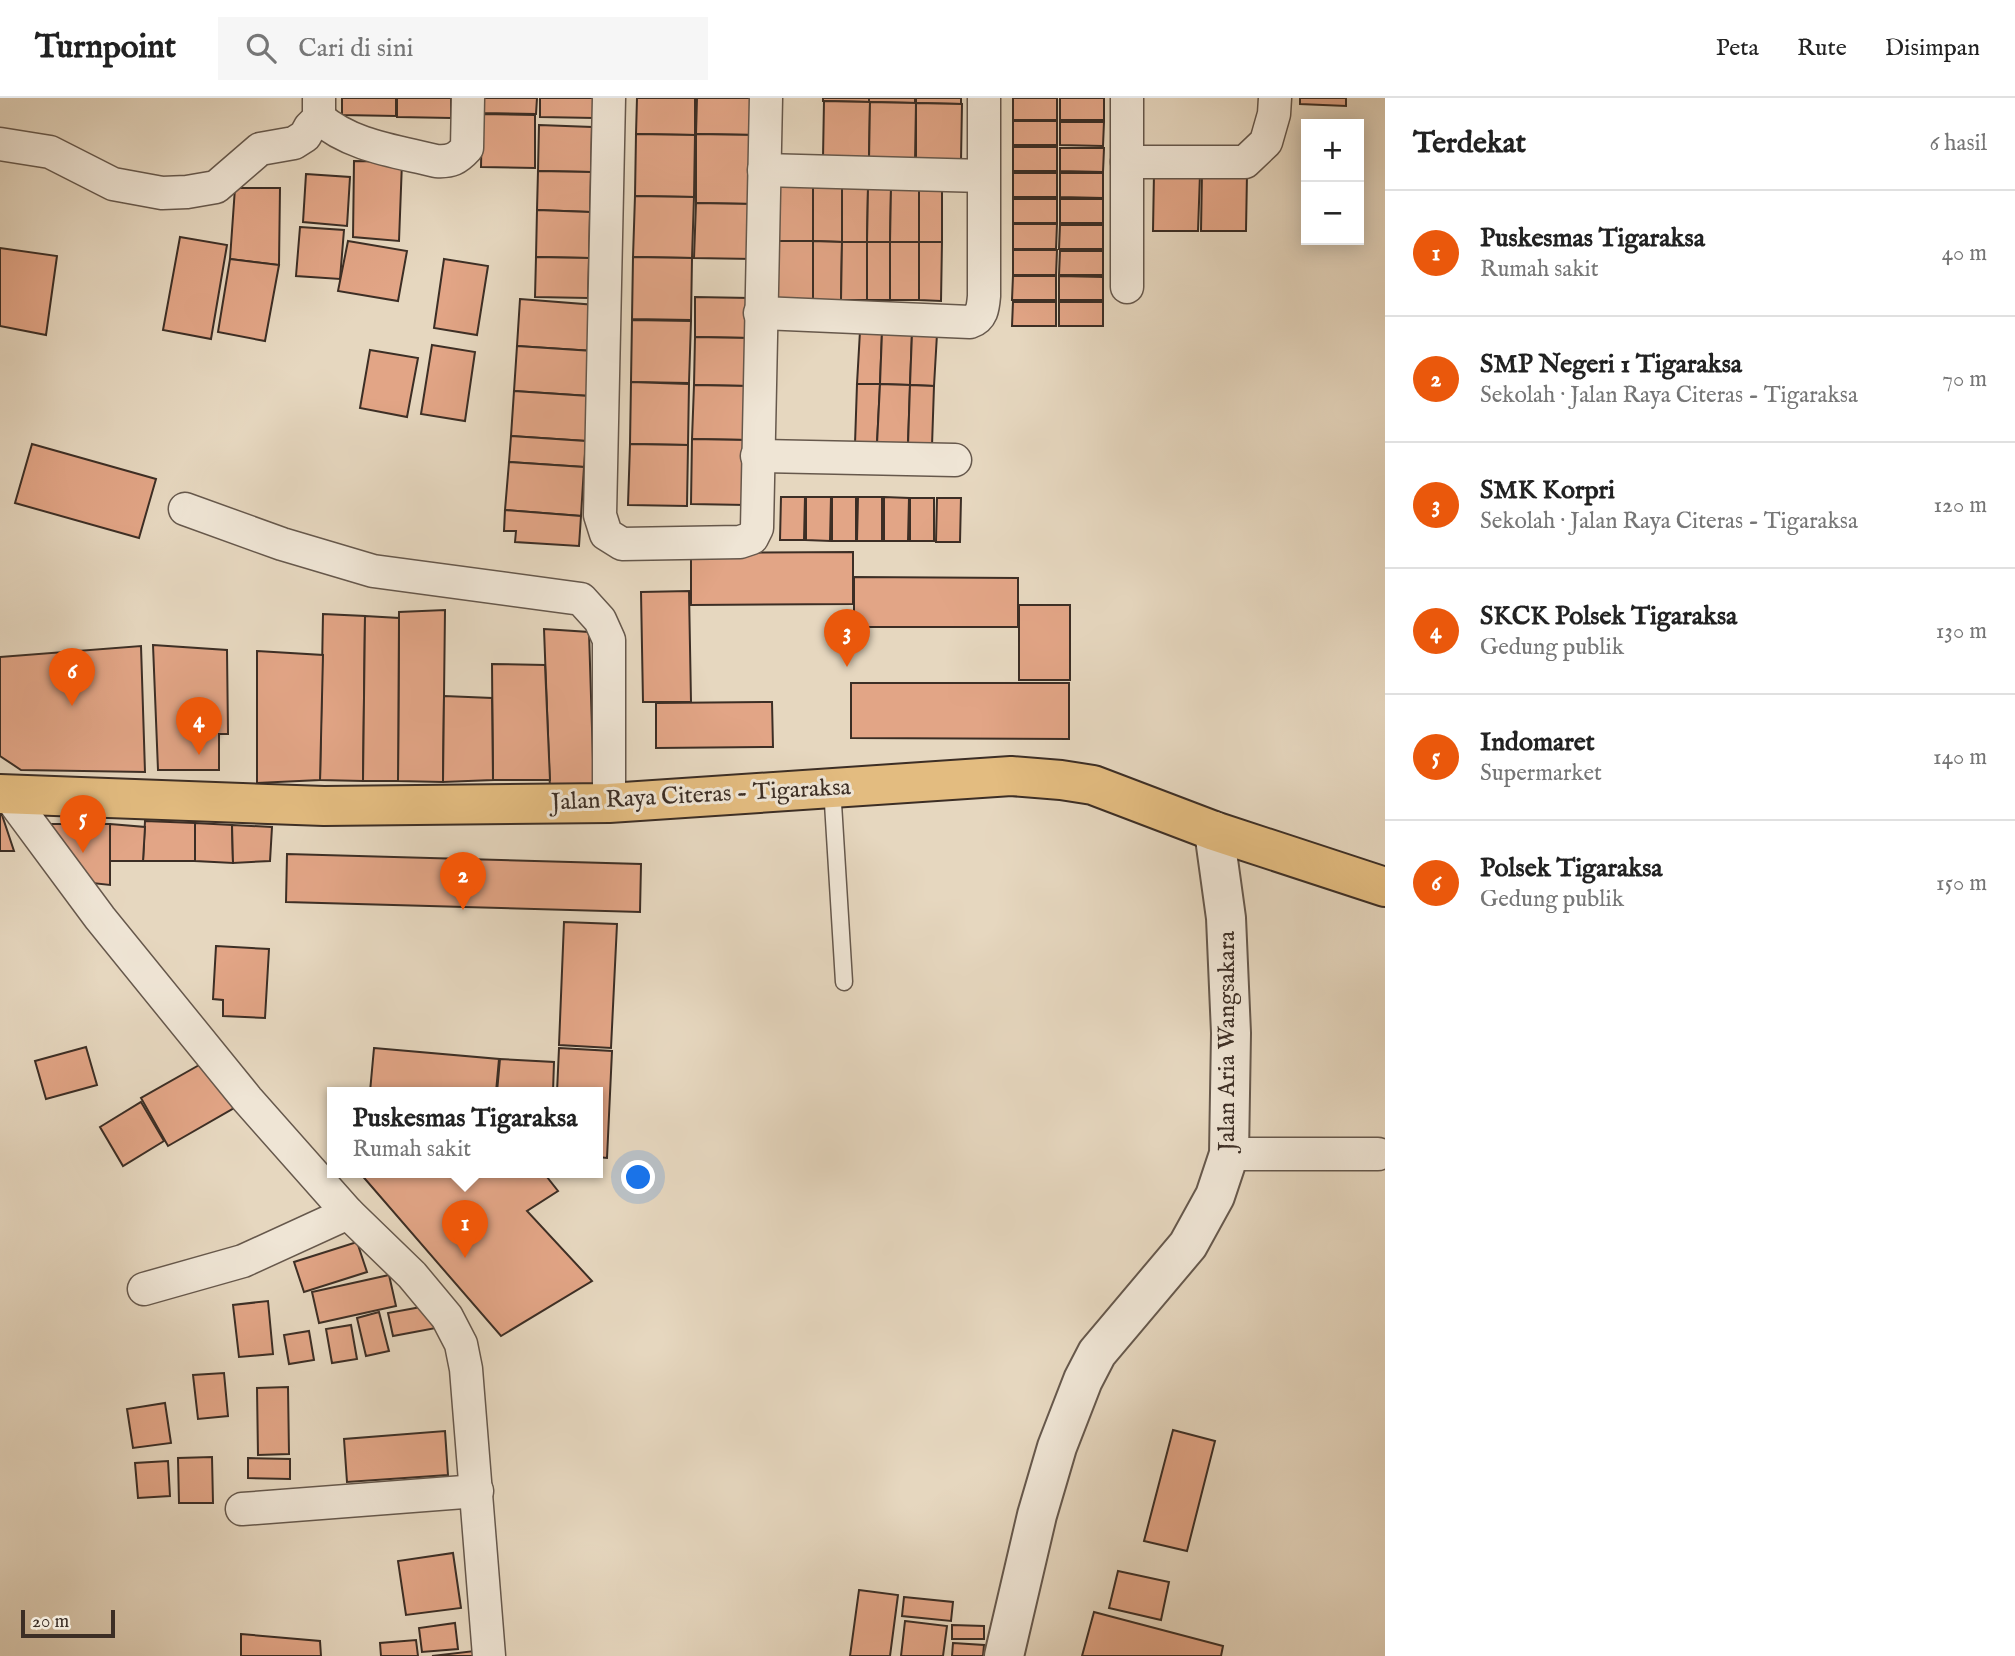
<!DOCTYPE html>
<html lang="id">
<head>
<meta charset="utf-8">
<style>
  body { margin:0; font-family:"IM FELL English",serif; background:#f6f6f6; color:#222 }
  .controls { position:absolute; right:21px; top:21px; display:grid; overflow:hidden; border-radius:0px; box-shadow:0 4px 18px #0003 }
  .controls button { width:63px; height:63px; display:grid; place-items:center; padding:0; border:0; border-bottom:2px solid #e0e0e0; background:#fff; color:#222; font:35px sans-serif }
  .scale { position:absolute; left:21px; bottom:18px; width:94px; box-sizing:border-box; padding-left:7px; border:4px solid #3c2e25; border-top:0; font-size:19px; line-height:24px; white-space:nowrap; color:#3c2e25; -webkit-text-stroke:5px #efe5d5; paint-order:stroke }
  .you { position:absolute; left:639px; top:1080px; width:24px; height:24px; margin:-18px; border:5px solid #fff; border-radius:50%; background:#1a73e8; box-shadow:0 0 0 10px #1a73e833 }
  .badge { display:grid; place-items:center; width:46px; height:46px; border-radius:50%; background:#ea580c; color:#fff; font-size:23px; font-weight:700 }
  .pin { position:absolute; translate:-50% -58px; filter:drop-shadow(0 2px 4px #0008) }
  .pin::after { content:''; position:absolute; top:37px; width:24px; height:21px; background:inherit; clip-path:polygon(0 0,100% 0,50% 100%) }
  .popup { position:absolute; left:327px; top:989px; width:276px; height:91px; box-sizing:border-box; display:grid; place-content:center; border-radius:0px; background:#fff; filter:drop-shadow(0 2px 5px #0005); font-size:23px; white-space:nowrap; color:#767676 }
  .popup b { font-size:26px; color:#222 }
  .popup::after { content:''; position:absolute; left:50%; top:100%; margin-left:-14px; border:14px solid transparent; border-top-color:#fff }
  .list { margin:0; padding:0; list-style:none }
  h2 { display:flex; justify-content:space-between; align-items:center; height:91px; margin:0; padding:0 28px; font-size:30px }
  h2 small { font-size:23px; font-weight:400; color:#767676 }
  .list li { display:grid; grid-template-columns:46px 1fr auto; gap:21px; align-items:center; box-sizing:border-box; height:126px; padding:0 28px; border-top:2px solid #e0e0e0 }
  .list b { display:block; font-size:26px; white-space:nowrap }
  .list p { margin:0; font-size:23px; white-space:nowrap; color:#767676 }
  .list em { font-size:23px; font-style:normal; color:#767676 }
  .icon { flex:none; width:38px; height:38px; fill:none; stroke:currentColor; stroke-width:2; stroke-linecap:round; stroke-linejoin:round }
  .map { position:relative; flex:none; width:1385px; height:1558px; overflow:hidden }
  header { display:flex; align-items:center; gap:42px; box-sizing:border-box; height:98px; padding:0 35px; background:#fff; border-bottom:2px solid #e0e0e0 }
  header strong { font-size:33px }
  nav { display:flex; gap:38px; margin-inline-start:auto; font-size:24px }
  .search { width:490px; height:63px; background:#f6f6f6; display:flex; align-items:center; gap:18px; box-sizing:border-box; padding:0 24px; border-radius:0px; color:#767676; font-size:26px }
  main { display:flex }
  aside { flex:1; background:#fff }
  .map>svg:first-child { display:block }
  .building { fill:#e2a586; stroke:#3c2e25; stroke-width:2 }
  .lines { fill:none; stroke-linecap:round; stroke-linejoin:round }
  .service-casing { stroke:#66584c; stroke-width:19 }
  .minor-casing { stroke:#66584c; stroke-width:35 }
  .tertiary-casing { stroke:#66584c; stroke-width:42 }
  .primary-casing { stroke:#3c2e25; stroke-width:42 }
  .service { stroke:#efe5d5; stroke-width:16 }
  .minor { stroke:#efe5d5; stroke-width:32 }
  .tertiary { stroke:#efe5d5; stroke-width:38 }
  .primary { stroke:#e3bc80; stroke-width:38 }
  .labels { text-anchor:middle; stroke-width:6; stroke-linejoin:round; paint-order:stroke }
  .street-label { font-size:24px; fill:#3c2e25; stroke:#efe5d5 }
</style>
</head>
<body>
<header>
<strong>Turnpoint</strong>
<div class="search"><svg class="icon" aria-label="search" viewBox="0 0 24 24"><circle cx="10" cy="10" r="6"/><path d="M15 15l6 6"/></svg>Cari di sini</div>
<nav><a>Peta</a><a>Rute</a><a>Disimpan</a></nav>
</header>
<main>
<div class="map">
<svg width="1385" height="1558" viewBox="0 0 1385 1558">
  <rect width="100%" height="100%" fill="#e6d7bf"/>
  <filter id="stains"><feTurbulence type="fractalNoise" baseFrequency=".00286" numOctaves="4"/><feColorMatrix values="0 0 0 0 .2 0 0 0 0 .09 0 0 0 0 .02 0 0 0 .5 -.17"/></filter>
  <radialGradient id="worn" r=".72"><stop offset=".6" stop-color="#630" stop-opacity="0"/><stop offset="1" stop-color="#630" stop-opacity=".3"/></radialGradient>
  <g class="building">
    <path d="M342,0H396V18L342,17Z"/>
    <path d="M397,0H451V20L397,19Z"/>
    <path d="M483,0H537L536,16L483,15Z"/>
    <path d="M540,0H594V20L540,19Z"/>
    <path d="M637,0H695V37L636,36Z"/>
    <path d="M697,0H756L755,37L696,36Z"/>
    <path d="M823,0H869V4L823,3Z"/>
    <path d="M869,0H915V5L869,4Z"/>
    <path d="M916,0H961V6L916,5Z"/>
    <rect x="1013" y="0" width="44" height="22"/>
    <rect x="1060" y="0" width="44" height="22"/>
    <path d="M1300,0H1346V8L1300,6Z"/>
    <path d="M824,3L870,4L869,61L823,60Z"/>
    <path d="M870,4L916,5L915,63L869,62Z"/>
    <path d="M916,5L962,6L961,63L916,62Z"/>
    <path d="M482,16L535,17V70L481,69Z"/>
    <rect x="1013" y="23" width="44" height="24"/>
    <path d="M1060,24H1104L1103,48L1060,47Z"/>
    <path d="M539,27L592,29L591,74L538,73Z"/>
    <path d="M636,36L695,37L694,99L635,98Z"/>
    <path d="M696,36L755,37L753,106L696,105Z"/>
    <rect x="1013" y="49" width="44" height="24"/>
    <path d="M1060,50H1104L1103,74L1060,73Z"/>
    <path d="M354,63L402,64L399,143L353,139Z"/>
    <path d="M538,73L591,74L590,114L537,112Z"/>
    <rect x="1013" y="75" width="44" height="24"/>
    <path d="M1060,75H1103V100L1060,99Z"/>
    <path d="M1154,75L1200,76L1198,133H1153Z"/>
    <path d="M1202,75L1247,76L1246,133H1201Z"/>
    <path d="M306,76L350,79L347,128L303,124Z"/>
    <path d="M779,89H813V143H778Z"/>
    <path d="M813,89H842V144L813,143Z"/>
    <path d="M842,89L868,90L867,144H842Z"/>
    <path d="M235,90H280L279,167L230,161Z"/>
    <path d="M868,90H891L890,144H867Z"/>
    <path d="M891,90H919V144H890Z"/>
    <rect x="919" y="90" width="23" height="54"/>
    <path d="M635,98L694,99L692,160L633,159Z"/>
    <rect x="1013" y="101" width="44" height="24"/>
    <rect x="1060" y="101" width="43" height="24"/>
    <path d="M696,105L753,106V161L694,160Z"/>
    <path d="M537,112L590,114L589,160L536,159Z"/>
    <path d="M1013,126H1057L1056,151H1013Z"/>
    <path d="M1060,127H1103V151H1059Z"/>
    <path d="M300,129L344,132L340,181L296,178Z"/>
    <path d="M180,139L227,147L211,241L163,232Z"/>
    <path d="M348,143L407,153L398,203L338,193Z"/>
    <rect x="778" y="143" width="35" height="59"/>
    <path d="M813,143L842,144L841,202H813Z"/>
    <path d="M842,144H867V202H841Z"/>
    <rect x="867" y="144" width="23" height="58"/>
    <rect x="890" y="144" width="29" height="58"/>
    <path d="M919,144H942L941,203L919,202Z"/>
    <path d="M0,150L57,158L46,237L0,228Z"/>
    <path d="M1013,152H1057L1056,177H1013Z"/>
    <path d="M1060,153H1103V177H1059Z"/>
    <path d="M536,159L589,160L588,200L535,199Z"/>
    <path d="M633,159L692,160L691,222L632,221Z"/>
    <path d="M230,161L279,167L265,243L218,234Z"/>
    <path d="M444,161L488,168L477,237L434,230Z"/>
    <path d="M1013,178H1056V202H1012Z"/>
    <path d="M1059,178L1103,179V202H1059Z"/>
    <path d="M695,199L750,200L749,240L695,239Z"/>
    <path d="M520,201L596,207L593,253L517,248Z"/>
    <path d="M1013,204H1056V228H1012Z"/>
    <rect x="1059" y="204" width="44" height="24"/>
    <path d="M632,222L691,223L689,285L631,284Z"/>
    <path d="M860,233L882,234L880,286H857Z"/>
    <path d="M882,234L912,235L910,287L880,286Z"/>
    <path d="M912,235L937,236L934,288L910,287Z"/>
    <path d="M695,239L749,240L748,288L694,287Z"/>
    <path d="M432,247L475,254L465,323L421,316Z"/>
    <path d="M517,248L593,253L589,298L514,293Z"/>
    <path d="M370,252L418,260L407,319L360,310Z"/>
    <path d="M631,284L689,286L688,347L630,346Z"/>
    <path d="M857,286H880L877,346H855Z"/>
    <path d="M880,286L910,287L908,347L877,346Z"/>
    <path d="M694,287L748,288L747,342L692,341Z"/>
    <path d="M910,287L934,288L932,348L908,347Z"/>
    <path d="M514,293L589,298L586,343L511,338Z"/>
    <path d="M511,338L586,343L584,369L509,364Z"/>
    <path d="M692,341L747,342L746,407L691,406Z"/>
    <path d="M32,346L156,381L139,440L15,405Z"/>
    <path d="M630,346L688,347L687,408L628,407Z"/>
    <path d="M509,364L584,369L581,418L505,412Z"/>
    <path d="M781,399H805L804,442H780Z"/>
    <path d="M806,399H831L830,443L806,442Z"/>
    <rect x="832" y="399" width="24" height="44"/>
    <path d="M858,399H882V443H857Z"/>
    <path d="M884,399L909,400L908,443H884Z"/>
    <rect x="910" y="400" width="24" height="43"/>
    <path d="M937,400H961L960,444H936Z"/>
    <path d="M505,412L581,418L579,448L515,444L516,433H504Z"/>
    <path d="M853,454V506L691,507V455Z"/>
    <path d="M854,479L1018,480V529H854Z"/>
    <path d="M689,493L691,604H643L641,494Z"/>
    <rect x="1019" y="507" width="51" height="75"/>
    <path d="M445,512L443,684L398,683L399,514Z"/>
    <path d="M323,516L365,518L363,683L320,682Z"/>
    <path d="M365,518L399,520L398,683H363Z"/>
    <path d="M544,531L589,534L594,694L550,691Z"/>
    <path d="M153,547L227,552L228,636H219V672H158Z"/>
    <path d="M141,548L145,674L21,672L0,658V559Z"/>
    <path d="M257,553L323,557L320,682L257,685Z"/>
    <path d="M492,566L545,567L550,682H493Z"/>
    <path d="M851,585H1069V641L851,640Z"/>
    <path d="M444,598L492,600L493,682L443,684Z"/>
    <path d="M772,604L773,649L656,650V605Z"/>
    <path d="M0,717H2L14,753H0Z"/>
    <path d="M145,723L195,725V763H143Z"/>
    <path d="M195,725L232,727L233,765L195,763Z"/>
    <path d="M48,726H110V787L74,783Z"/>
    <path d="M110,726L145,729L143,763H110Z"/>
    <path d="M232,727L272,729L270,763L233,765Z"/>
    <path d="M287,756L641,766L640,814L286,804Z"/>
    <path d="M564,824L617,826L611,950L559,947Z"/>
    <path d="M216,848L269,851L265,920L223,918V902L213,901Z"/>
    <path d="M86,949L97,987L46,1001L35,963Z"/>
    <path d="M374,950L499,961L496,994H370Z"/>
    <path d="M559,950L612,953L607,1060L598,1059V994H557Z"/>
    <path d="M500,961L554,964L553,994H497Z"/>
    <path d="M208,962L234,1010L168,1048L141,1000Z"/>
    <path d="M141,1004L164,1043L123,1068L100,1029Z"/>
    <path d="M359,1074H543L558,1093L527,1113L592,1183L501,1238Z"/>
    <path d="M357,1144L367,1174L304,1194L294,1164Z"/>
    <path d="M389,1177L396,1208L319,1225L312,1194Z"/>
    <path d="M268,1203L273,1256L239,1259L233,1207Z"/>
    <path d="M432,1207L436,1230L393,1238L388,1215Z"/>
    <path d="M379,1214L389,1253L366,1258L357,1220Z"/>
    <path d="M351,1227L357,1261L332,1265L326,1231Z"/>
    <path d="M309,1233L314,1262L289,1266L284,1237Z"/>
    <path d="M224,1275L228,1318L198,1321L193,1277Z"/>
    <path d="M288,1289L289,1356L258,1357L257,1290Z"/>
    <path d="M165,1305L171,1345L133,1350L127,1311Z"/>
    <path d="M1173,1332L1215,1343L1187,1453L1144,1443Z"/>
    <path d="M445,1333L448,1377L347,1384L344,1341Z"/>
    <path d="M212,1359L213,1405H179L178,1360Z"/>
    <path d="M248,1360L290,1361V1381L248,1380Z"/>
    <path d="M168,1363L170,1398L138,1400L135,1365Z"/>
    <path d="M453,1455L461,1510L406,1517L398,1463Z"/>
    <path d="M1118,1473L1169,1484L1161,1522L1109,1510Z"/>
    <path d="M859,1492L898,1497L890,1558H850Z"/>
    <path d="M904,1499L953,1504L951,1523L902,1518Z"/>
    <path d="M1094,1514L1223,1548L1221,1558H1082Z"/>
    <path d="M905,1523L947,1528L943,1558H901Z"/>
    <path d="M455,1525L458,1551L422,1554L419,1530Z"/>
    <path d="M952,1527L984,1528V1541H952Z"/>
    <path d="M241,1536L320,1543L321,1558H241Z"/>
    <path d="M416,1542L418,1558H381L380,1545Z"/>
    <path d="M953,1545L984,1547L983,1558H952Z"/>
    <path d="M483,1552L484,1558H432Z"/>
  </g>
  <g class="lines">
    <g class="service-casing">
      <path id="service" d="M832,689L844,884"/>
    </g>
    <g class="minor-casing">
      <g id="minor">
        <path d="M609,0L600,417L606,436L622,446L740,444L752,440L757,430L766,0"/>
        <path d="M1127,0V189"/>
        <path d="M319,20C351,48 396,53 436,63C451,64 457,61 467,50L468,0"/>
        <path d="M0,46L50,54L113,86L162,95L187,94L216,89L260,51L294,45L305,38L310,29L319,20V0"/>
        <path d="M1127,64H1245L1266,44L1274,16L1275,0"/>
        <path d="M764,72L983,78"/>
        <path d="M760,215L970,224C982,220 983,210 984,198V0"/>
        <path d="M757,358L955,362"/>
        <path d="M185,411L282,446L373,473L581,501L600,522L609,542V705"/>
        <path d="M8,696L100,820L247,1001L348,1115L412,1177L447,1219L461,1246L466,1271L489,1558"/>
        <path d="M1229,1056H1378"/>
        <path d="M144,1191L243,1163L348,1115"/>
        <path d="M242,1411L477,1393"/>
      </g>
    </g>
    <g class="tertiary-casing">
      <path id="tertiary" d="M1004,1558L1037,1417L1057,1349L1083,1282L1097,1255L1188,1147L1215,1098L1229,1056L1231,935L1226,820L1214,733"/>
    </g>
    <g class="primary-casing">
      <path id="primary" d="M0,696L324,708L609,705L1011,678L1061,682L1093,687L1214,733L1385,789"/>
    </g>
    <use href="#service" class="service"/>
    <use href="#minor" class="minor"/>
    <use href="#tertiary" class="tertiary"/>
    <use href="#primary" class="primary"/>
  </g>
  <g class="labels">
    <g class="street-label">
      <text transform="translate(701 696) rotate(-3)" y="8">Jalan Raya Citeras - Tigaraksa</text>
      <text transform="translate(1226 943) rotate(-90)" y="8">Jalan Aria Wangsakara</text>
    </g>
  </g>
  <rect width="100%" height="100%" filter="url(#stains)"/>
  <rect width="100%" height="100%" fill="url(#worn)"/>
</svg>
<div class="controls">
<button>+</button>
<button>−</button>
</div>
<div class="scale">20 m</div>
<div class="you"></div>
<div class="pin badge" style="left:465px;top:1160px">1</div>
<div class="popup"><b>Puskesmas Tigaraksa</b>Rumah sakit</div>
<div class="pin badge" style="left:463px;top:812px">2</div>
<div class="pin badge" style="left:847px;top:569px">3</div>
<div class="pin badge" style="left:199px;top:657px">4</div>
<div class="pin badge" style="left:83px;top:755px">5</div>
<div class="pin badge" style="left:72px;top:608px">6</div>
</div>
<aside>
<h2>Terdekat<small>6 hasil</small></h2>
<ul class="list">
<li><span class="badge">1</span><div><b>Puskesmas Tigaraksa</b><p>Rumah sakit</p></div><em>40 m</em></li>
<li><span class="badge">2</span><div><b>SMP Negeri 1 Tigaraksa</b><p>Sekolah · Jalan Raya Citeras - Tigaraksa</p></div><em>70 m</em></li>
<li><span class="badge">3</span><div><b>SMK Korpri</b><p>Sekolah · Jalan Raya Citeras - Tigaraksa</p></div><em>120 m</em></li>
<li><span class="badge">4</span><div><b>SKCK Polsek Tigaraksa</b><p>Gedung publik</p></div><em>130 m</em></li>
<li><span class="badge">5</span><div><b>Indomaret</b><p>Supermarket</p></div><em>140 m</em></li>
<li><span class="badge">6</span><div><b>Polsek Tigaraksa</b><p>Gedung publik</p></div><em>150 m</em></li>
</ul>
</aside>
</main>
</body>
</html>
